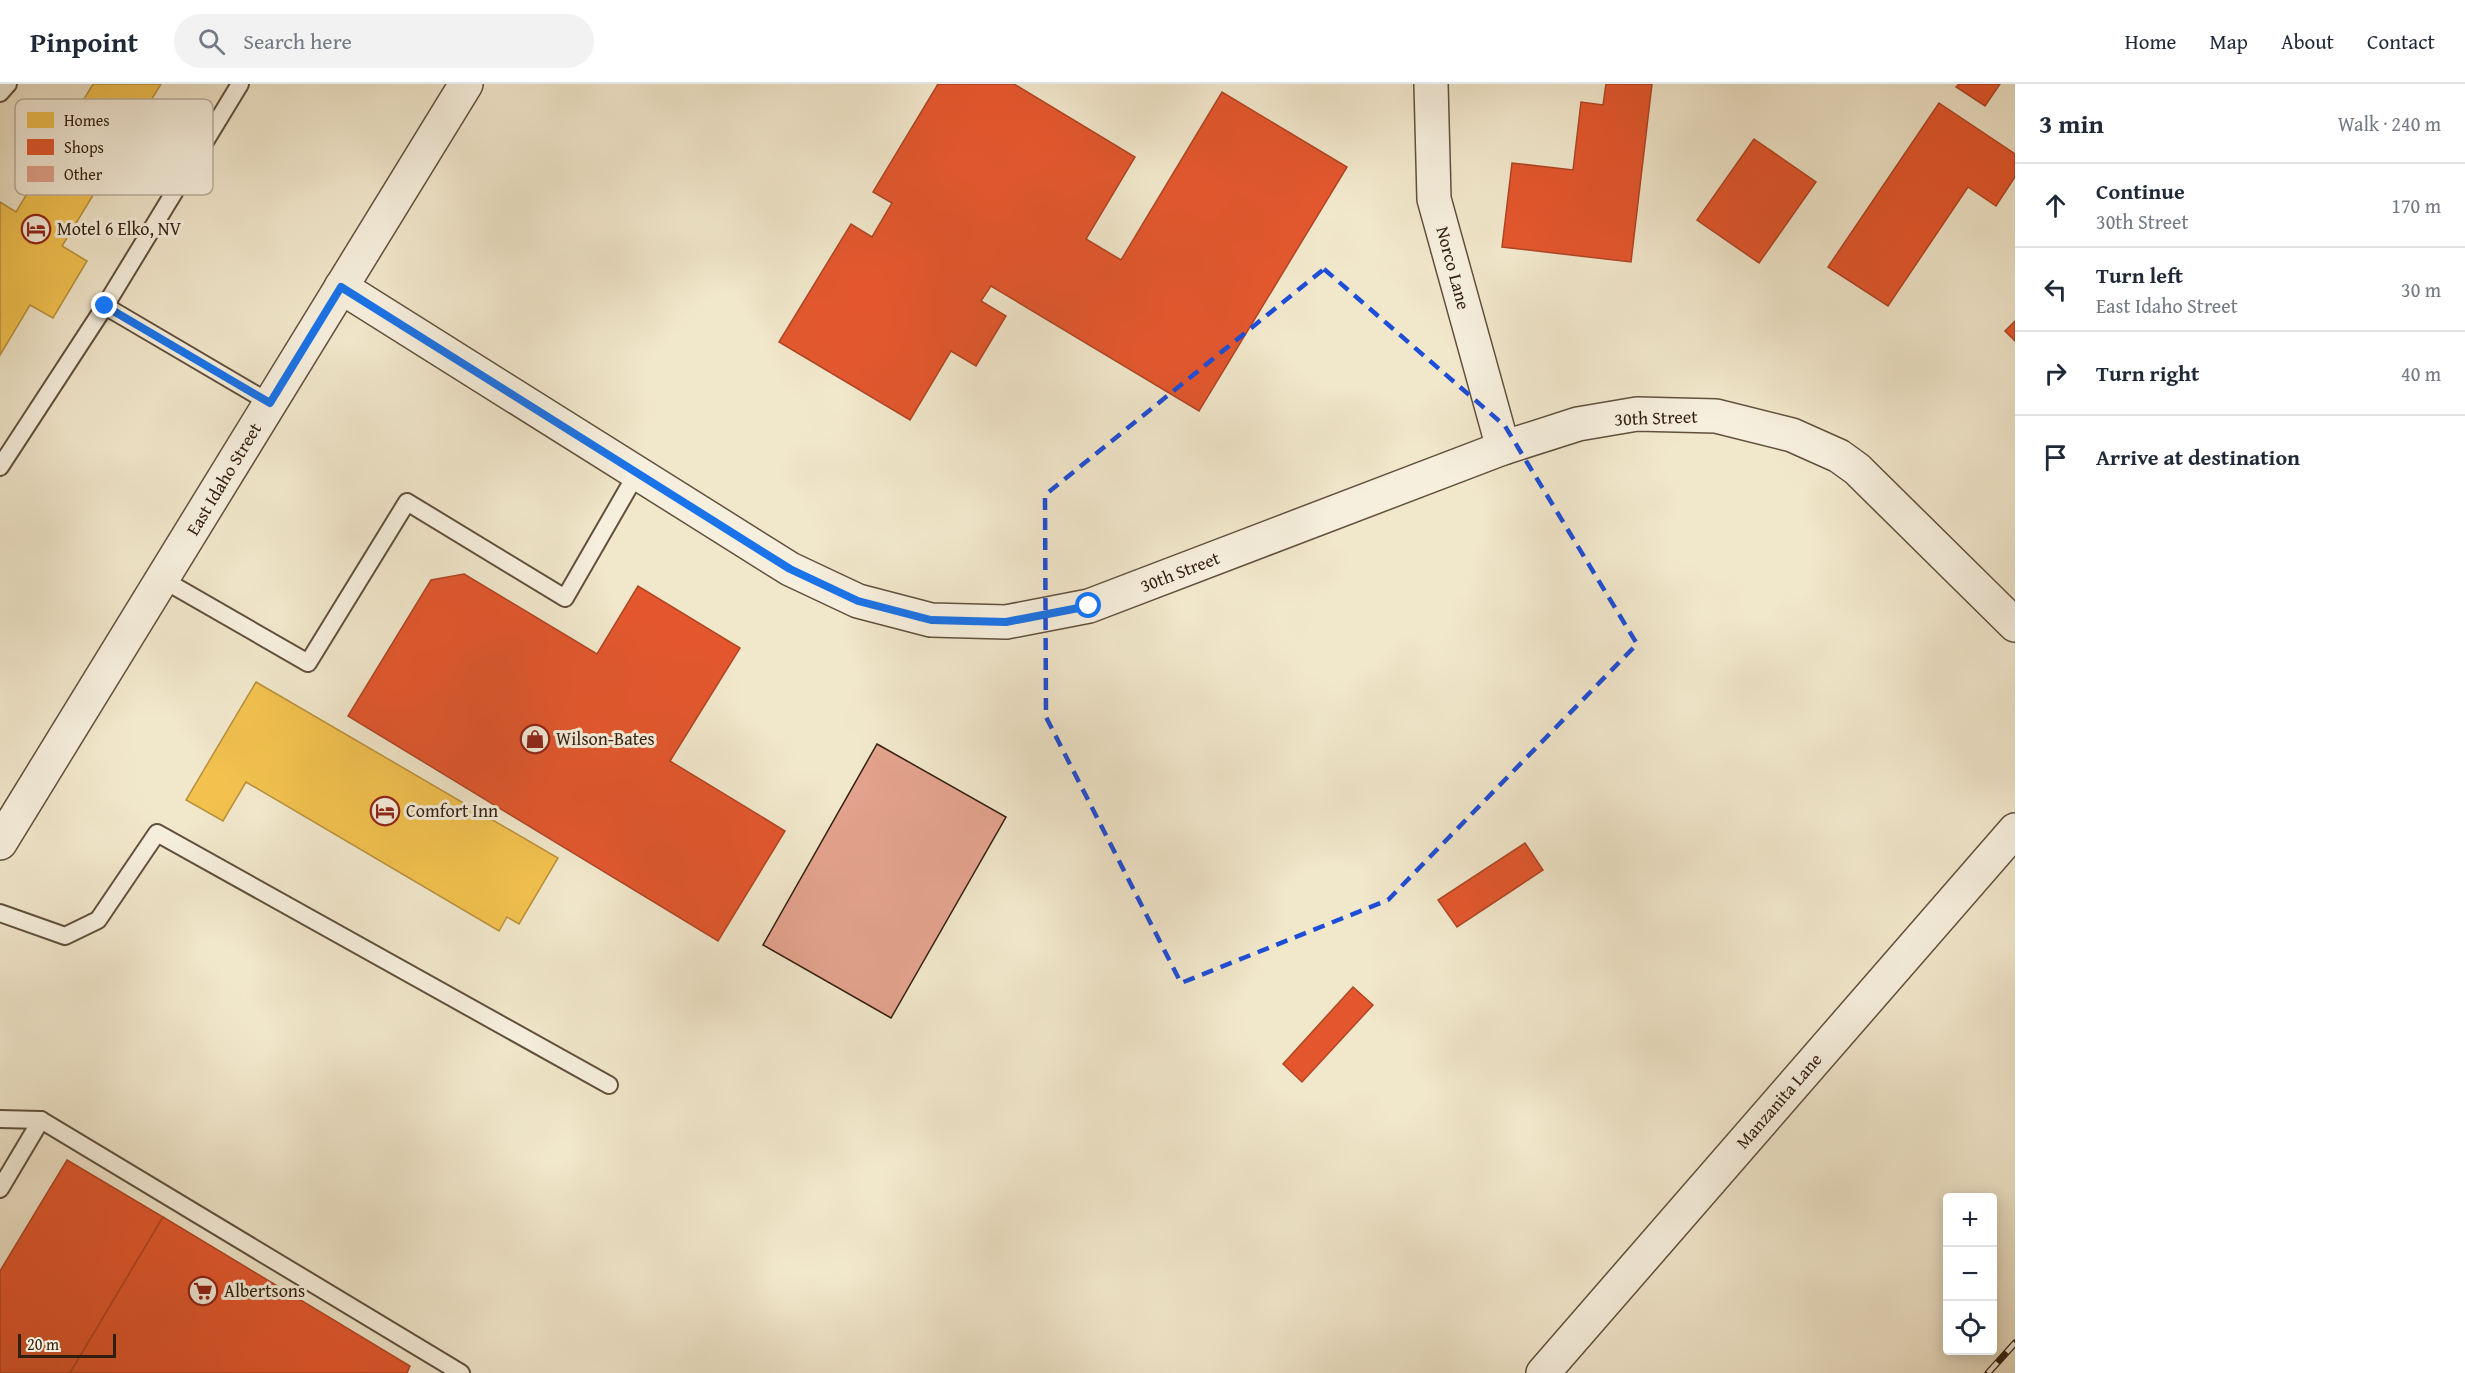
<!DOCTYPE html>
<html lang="en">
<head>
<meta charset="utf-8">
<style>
  body { margin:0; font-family:"Gentium Book Plus",serif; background:#f2f2f3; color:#1f2937 }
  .controls { position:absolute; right:18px; bottom:18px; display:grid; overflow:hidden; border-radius:6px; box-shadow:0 3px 15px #0003 }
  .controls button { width:54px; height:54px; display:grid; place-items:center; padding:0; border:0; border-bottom:2px solid #e0e1e3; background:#fff; color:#1f2937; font:30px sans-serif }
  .scale { position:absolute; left:18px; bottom:15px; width:98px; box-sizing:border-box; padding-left:6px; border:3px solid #321e0e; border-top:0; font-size:16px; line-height:21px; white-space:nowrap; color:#321e0e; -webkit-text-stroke:4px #f6efdd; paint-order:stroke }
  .stop { position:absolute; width:18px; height:18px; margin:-14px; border:4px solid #1a73e8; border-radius:50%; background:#fff }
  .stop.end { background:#1a73e8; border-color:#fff; box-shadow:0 2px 6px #0008 }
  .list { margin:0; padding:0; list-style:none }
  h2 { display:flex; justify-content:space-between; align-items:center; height:78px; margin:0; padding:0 24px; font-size:26px }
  h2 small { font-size:20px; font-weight:400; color:#747a83 }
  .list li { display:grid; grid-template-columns:39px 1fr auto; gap:18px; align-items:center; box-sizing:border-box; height:84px; padding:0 24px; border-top:2px solid #e0e1e3 }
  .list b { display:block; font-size:22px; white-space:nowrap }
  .list p { margin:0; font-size:20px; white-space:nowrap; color:#747a83 }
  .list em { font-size:20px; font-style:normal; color:#747a83 }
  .icon { flex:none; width:33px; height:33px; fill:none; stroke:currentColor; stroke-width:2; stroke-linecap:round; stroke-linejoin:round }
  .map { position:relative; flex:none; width:2015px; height:1289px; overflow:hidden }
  header { display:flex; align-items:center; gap:36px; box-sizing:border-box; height:84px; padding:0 30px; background:#fff; border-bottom:2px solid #e0e1e3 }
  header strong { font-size:28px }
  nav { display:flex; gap:33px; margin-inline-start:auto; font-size:21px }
  .search { width:420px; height:54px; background:#f2f2f3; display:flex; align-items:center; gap:15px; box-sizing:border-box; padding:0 21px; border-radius:33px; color:#747a83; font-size:22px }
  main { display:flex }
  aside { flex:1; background:#fff }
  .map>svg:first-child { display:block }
  .homes { fill:#f2c14e; stroke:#b8903b; stroke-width:1.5 }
  .shops { fill:#e4572e; stroke:#af4624; stroke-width:1.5 }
  .building { fill:#e4a38e; stroke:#321e0e; stroke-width:1.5 }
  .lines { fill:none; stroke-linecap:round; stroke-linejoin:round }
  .service-casing { stroke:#62503d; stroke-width:20 }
  .minor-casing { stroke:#62503d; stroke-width:36 }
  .tertiary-casing { stroke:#62503d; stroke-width:36 }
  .service { stroke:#f6efdd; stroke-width:16 }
  .minor { stroke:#f6efdd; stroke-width:33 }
  .tertiary { stroke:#f6efdd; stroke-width:33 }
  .rail-casing { stroke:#321e0e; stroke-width:7 }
  .rail { stroke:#f6efdd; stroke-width:4.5; stroke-dasharray:14; stroke-linecap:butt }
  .route { stroke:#1a73e8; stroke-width:8 }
  .marked { fill:none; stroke:#1d4ed8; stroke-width:4.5; stroke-dasharray:12 8; stroke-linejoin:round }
  .labels { text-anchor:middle; stroke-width:6; stroke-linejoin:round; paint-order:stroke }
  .poi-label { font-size:18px; fill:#321e0e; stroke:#f6efdd; text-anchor:start }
  .street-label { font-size:18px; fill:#321e0e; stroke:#f6efdd }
  .key { fill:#f6efdd; stroke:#bbb09f; stroke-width:1.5 }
  .key-label { font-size:16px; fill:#321e0e }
</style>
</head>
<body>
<header>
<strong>Pinpoint</strong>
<div class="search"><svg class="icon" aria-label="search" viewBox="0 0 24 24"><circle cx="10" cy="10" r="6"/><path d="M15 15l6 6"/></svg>Search here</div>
<nav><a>Home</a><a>Map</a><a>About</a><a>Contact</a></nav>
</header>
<main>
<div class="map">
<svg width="2015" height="1289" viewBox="0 0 2015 1289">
  <rect width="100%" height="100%" fill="#f1e7cb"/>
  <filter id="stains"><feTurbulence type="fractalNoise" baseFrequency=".00333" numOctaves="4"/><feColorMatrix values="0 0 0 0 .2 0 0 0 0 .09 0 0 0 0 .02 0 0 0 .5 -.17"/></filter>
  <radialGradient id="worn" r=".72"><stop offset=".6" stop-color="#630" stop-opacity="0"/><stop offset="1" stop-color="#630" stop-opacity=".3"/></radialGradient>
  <g class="homes">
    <path d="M93,0H161L62,162L87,177L53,234L30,221L0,271V118L16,128Z"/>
    <path d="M256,598L558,774L519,840L507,833L499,847L246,698L223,737L186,716Z"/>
  </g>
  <g class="shops">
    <path d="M938,0H1014L1135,73L1086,155L1121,176L1222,8L1347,83L1199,327L991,202L981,217L1006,232L976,282L951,267L910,336L779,258L851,140L872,153L892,119L873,108Z"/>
    <path d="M1606,0H1652L1631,178L1502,163L1512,79L1573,86L1581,18L1603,21Z"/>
    <path d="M1959,0H2000L1985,22L1956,3Z"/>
    <path d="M1939,19L2015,70V93L1996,122L1968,103L1888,222L1828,183Z"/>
    <path d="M1754,55L1816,98L1759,179L1697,136Z"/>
    <path d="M2015,237V257L2005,247Z"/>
    <path d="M464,490L597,570L638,502L740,564L670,677L785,747L718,857L348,632L431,496Z"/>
    <path d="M1525,759L1543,786L1457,843L1438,816Z"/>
    <path d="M1353,903L1373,921L1302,998L1283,980Z"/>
    <path d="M67,1076L163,1133L70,1289H0V1187Z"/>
    <path d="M163,1133L410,1282L407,1289H70Z"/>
  </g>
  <path class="building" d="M877,660L1006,733L891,934L763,861Z"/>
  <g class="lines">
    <g class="service-casing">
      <g id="service">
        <path d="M0,9L8,0"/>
        <path d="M105,222L270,319"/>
        <path d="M0,383L105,222L240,0"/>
        <path d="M162,495L308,579L407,418L565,514L637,389"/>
        <path d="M0,829L65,852L98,836L157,749L609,1001"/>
        <path d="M0,1035L41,1036L461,1289"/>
        <path d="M0,1105L41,1036"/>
      </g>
    </g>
    <g class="minor-casing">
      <g id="minor">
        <path d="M1431,0L1434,115L1503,364"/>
        <path d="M341,203L790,485L858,517L931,536L1006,538L1089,522L1503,364L1578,340L1637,330L1716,332L1792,351L1839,372L1857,385L2015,541"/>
        <path d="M1543,1289L2015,746"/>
      </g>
    </g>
    <g class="tertiary-casing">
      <path id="tertiary" d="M0,759L466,0"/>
    </g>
    <use href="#service" class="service"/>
    <use href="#minor" class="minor"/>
    <use href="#tertiary" class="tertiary"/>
    <g class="rail-casing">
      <path id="rail" d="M1988,1289L2015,1259"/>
    </g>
    <use href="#rail" class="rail"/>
  </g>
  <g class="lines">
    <path class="route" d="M105,222L270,319L341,203L790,485L858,517L931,536L1006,538L1089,522"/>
  </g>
  <path class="marked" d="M1324,185L1505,342L1637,560L1388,816L1181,899L1046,633L1045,411Z"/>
  <defs>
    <g id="hotel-ring" transform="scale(1.5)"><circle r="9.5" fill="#f6efdd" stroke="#8f2418" stroke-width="1.5"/><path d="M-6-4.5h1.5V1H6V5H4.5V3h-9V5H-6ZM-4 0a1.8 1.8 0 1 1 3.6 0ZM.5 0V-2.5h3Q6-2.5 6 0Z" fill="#8f2418"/></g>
    <g id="shop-ring" transform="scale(1.5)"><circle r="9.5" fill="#f6efdd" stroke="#8f2418" stroke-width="1.5"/><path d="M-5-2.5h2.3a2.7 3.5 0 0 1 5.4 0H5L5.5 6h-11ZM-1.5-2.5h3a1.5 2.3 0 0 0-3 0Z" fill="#8f2418"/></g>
    <g id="supermarket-ring" transform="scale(1.5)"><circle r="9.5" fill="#f6efdd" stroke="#8f2418" stroke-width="1.5"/><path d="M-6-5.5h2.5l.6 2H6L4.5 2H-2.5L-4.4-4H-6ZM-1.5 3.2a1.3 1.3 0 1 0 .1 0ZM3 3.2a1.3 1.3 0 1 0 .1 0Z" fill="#8f2418"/></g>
  </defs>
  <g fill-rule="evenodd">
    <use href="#hotel-ring" x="36" y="145"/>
    <use href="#shop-ring" x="535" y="655"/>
    <use href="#hotel-ring" x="385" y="727"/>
    <use href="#supermarket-ring" x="203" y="1207"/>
  </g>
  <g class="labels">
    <g class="poi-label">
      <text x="57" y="151">Motel 6 Elko, NV</text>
      <text x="556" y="661">Wilson-Bates</text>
      <text x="406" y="733">Comfort Inn</text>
      <text x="224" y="1213">Albertsons</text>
    </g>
    <g class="street-label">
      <text transform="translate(1453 184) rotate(75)" y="6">Norco Lane</text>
      <text transform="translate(1656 334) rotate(-2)" y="6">30th Street</text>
      <text transform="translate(224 395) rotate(-59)" y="6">East Idaho Street</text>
      <text transform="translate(1180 488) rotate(-21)" y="6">30th Street</text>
      <text transform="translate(1779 1017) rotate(-49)" y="6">Manzanita Lane</text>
    </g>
  </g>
  <rect x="15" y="15" width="198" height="96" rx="9" class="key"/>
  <rect x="27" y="28" width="27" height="16" fill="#f2c14e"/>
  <rect x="27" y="55" width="27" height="16" fill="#e4572e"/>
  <rect x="27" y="82" width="27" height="16" fill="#e4a38e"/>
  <g class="key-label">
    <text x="64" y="42">Homes</text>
    <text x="64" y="69">Shops</text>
    <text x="64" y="96">Other</text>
  </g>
  <rect width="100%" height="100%" filter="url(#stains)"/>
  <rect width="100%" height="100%" fill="url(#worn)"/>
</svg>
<div class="controls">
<button>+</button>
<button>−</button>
<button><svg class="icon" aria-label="locate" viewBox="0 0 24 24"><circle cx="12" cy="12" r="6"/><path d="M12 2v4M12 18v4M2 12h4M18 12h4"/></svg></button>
</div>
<div class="scale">20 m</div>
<div class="stop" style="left:1089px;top:522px"></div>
<div class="stop end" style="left:105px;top:222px"></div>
</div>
<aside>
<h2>3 min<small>Walk · 240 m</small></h2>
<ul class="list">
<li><svg class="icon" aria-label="ahead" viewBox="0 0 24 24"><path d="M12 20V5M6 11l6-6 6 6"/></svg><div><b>Continue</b><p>30th Street</p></div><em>170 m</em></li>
<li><svg class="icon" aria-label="left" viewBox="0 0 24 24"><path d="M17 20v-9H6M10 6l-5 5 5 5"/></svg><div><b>Turn left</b><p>East Idaho Street</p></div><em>30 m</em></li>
<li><svg class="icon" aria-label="right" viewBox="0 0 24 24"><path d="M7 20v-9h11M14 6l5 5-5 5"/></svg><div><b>Turn right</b></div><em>40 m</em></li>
<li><svg class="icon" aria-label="arrive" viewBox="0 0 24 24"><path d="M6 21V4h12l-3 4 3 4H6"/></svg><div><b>Arrive at destination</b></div></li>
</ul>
</aside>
</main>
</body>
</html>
